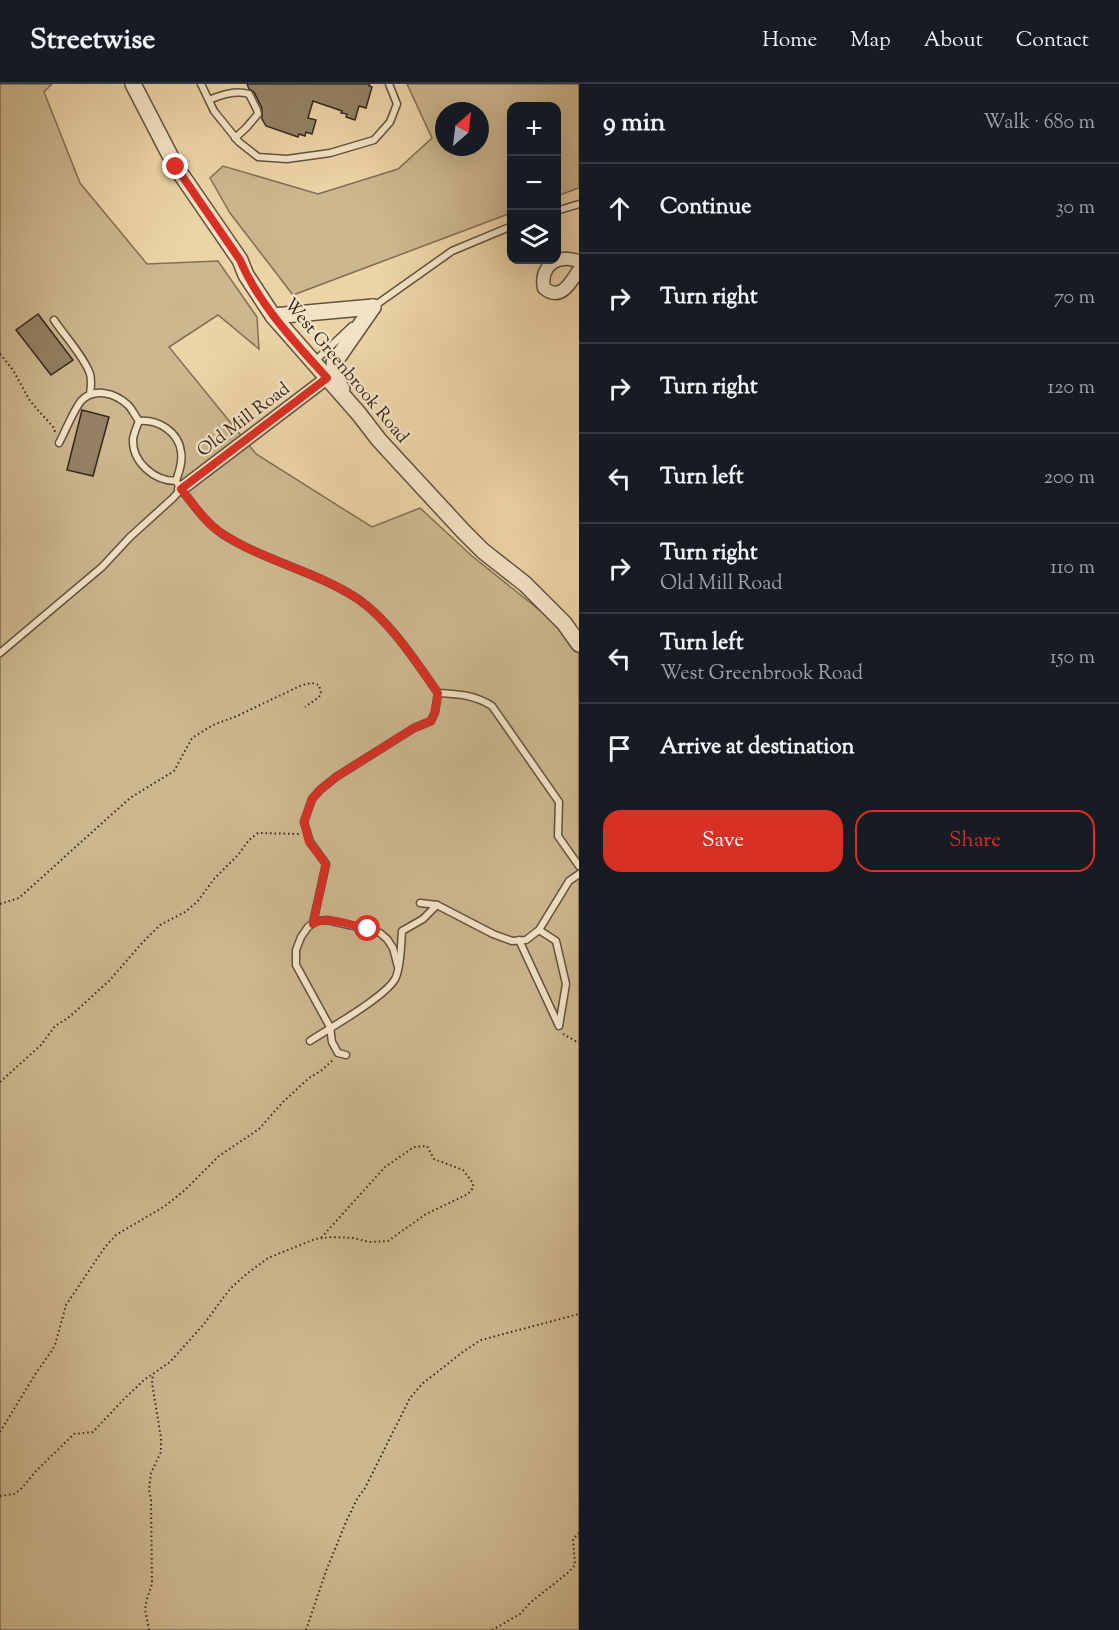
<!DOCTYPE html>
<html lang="en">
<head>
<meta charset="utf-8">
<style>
  body { margin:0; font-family:"Sorts Mill Goudy",serif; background:#20242c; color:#f1f3f6 }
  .controls { position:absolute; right:18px; top:18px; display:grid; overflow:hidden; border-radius:12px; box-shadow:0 6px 24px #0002 }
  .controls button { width:54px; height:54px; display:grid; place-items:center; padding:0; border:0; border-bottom:2px solid #363941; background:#171b24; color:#f1f3f6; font:30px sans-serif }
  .compass { position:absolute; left:435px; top:18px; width:54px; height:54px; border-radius:50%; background:#171b24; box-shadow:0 6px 24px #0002; rotate:28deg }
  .stop { position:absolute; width:18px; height:18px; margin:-14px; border:4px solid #d93025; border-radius:50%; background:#fff }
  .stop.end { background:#d93025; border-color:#fff; box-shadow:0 2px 6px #0008 }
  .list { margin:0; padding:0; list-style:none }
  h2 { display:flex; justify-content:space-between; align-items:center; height:78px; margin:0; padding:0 24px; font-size:26px }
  h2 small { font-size:20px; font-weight:400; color:#9ea1a6 }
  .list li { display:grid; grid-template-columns:39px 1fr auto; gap:18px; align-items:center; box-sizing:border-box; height:90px; padding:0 24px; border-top:2px solid #363941 }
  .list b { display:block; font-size:22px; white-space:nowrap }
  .list p { margin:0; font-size:20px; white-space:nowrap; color:#9ea1a6 }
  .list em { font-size:20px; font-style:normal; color:#9ea1a6 }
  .actions { display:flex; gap:12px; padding:18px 24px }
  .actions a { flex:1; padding:14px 0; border:2px solid #d93025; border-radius:18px; text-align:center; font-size:21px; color:#d93025 }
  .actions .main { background:#d93025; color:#fff }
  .icon { flex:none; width:33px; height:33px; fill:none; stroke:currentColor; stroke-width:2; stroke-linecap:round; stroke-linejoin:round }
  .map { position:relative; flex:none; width:579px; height:1546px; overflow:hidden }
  header { display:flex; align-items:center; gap:36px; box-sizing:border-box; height:84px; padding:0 30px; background:#171b24; border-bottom:2px solid #363941 }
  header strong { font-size:28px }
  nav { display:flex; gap:33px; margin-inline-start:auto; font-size:21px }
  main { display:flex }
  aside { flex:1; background:#171b24 }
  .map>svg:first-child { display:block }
  .green { fill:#cdb78f; stroke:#806f55; stroke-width:1.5; fill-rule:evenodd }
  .building { fill:#948164; stroke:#34271b; stroke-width:1.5 }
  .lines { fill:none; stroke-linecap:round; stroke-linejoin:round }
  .service-casing { stroke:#62523e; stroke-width:9 }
  .minor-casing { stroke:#62523e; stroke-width:15 }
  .tertiary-casing { stroke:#62523e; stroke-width:18 }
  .path { stroke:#34271b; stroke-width:2; stroke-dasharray:1.5 3; stroke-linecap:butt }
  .service { stroke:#f3e3c6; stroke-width:6 }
  .minor { stroke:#f3e3c6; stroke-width:12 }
  .tertiary { stroke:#f3e3c6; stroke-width:15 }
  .route { stroke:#d93025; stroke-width:8 }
  .labels { text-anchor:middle; stroke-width:4.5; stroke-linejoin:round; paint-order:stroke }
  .street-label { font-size:18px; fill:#34271b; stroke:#f3e3c6 }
</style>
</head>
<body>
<header>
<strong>Streetwise</strong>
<nav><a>Home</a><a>Map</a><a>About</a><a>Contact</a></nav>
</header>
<main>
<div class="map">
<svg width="579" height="1546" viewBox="0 0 579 1546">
  <rect width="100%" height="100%" fill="#ecd4a7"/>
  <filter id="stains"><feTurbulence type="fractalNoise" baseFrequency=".00333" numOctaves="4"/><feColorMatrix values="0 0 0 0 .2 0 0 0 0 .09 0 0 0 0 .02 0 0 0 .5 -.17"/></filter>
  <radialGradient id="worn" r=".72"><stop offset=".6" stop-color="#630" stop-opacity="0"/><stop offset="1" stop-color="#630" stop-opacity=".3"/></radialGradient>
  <g class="green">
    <path d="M0,0H52L44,8L80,99L147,180L218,177L257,233L259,265L218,231L169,263L256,370L372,443L420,424L472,472L568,549L579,568V1546H0Z"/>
    <path d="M407,0H579V104L557,112L556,22H512L511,129L293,211L230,129L210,94L223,82L318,110L398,85L432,54ZM444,27H480V63H444Z"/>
  </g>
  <g class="building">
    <path d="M247,0H370L369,2L372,3L366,24L359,22L355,36L346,33L347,30L341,29L342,27L313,17L308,34L316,36L312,50L306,48L305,52L299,50L298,53L266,42L262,35V24L254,8L249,5Z"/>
    <path d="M38,230L73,276L51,291L16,246Z"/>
    <path d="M82,326L109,333L93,392L67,386Z"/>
  </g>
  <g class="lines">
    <g class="service-casing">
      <g id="service">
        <path d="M201,0L214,27L239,58L258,73L287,75L330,69L374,56L390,38L397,20L389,0"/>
        <path d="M209,16C221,11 235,6 249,10L257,26L258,30L246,44L235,54"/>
        <path d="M556,127L579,120"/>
        <path d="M373,223L452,167L512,142"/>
        <path d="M54,236C64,251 85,274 90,290C92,297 91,303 90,310"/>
        <path d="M314,278L352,242"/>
        <path d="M139,337C158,335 179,348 181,368C183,377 179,388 176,397"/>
        <path d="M59,359C66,346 72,329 81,317C94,303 115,309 128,321C132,325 135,332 139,337C137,342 134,349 133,355C132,378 154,397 176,397L181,405"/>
        <path d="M0,569L102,483L130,453L173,414L181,405C193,420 205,438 221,449C263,477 316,487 358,515C390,537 416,578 438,609"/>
        <path d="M420,819L437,821L493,850L512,857L526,856L539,846L569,797L579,790"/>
        <path d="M313,839L326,780L310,758L304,738L312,715L320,706L336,693L414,644L431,637L435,628L438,609C458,610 475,611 492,622L559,718L558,752L579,782"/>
        <path d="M519,856L559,942L566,900L556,857L539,846"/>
        <path d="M310,957C328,945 389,911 396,893C401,881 401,860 402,847L423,835L437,821"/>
        <path d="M346,971L338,969L332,958L330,943L296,881V866L301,853L308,843L316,837L327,836L367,845L380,849L387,855L393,864L398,883"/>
      </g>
    </g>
    <g class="minor-casing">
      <g id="minor">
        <path d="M579,177C574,176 568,174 564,175C548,176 541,190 544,204C561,218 570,199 579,186"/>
        <path d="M181,405L327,294"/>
      </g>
    </g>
    <g class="tertiary-casing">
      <g id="tertiary">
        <path d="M133,0L176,83L240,176L246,191L273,232L359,330L379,356L463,447L483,467L525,500L564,539L579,560"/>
        <path d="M273,232L373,223"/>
        <path d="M342,305L337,298L334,279L373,223"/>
      </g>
    </g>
    <g class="path">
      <path d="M0,270L13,286L30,317L54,344L55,348"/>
      <path d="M0,820L19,814L130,714L174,687L192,654L213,641L237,632L302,601L312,599L319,601L321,609L319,613L305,623"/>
      <path d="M563,950L579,959"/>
      <path d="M0,998L41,961L55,942L68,934L109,897L142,859L160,841L185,828L197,818L214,795L238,771L249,756L258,749L299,750"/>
      <path d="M0,1348L36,1289L51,1268L55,1261L66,1221L105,1163L116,1151L165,1122L185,1106L219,1072L259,1045L283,1018L309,994L322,986L333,976"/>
      <path d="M0,1412L14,1410L20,1406L36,1387L74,1350L93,1348L123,1316L144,1296L170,1278L204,1240L223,1214L231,1204L244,1192L268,1174L315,1155L332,1153L353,1154L369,1158L388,1157L426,1130L468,1110L473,1104V1099L463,1086L434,1075L427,1062L414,1063L385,1083L320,1155"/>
      <path d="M149,1546L145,1525L147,1515L152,1500L151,1415L149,1406L151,1389L161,1368V1354L152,1299L153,1290"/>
      <path d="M306,1546L326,1487L346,1438L357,1415L365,1404L410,1314L422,1300L464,1267L481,1256L579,1230"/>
      <path d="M492,1546L520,1530L531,1518L569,1488L575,1481L573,1455L579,1449"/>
    </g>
    <use href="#service" class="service"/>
    <use href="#minor" class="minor"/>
    <use href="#tertiary" class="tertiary"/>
  </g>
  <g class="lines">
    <path class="route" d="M176,83L240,176C259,221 295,258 327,294L181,405C193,420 205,438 221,449C263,477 316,487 358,515C390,537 416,578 438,609L435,628L431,637L414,644L336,693L320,706L312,715L304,738L309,758L326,780L313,840C328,831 351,841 368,845"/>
  </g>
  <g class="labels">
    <g class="street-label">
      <text transform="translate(347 286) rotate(50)" y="6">West Greenbrook Road</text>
      <text transform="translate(243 335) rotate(-37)" y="6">Old Mill Road</text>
    </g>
  </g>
  <rect width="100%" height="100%" filter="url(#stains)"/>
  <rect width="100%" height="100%" fill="url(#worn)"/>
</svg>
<div class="controls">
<button>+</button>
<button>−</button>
<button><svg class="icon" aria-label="layers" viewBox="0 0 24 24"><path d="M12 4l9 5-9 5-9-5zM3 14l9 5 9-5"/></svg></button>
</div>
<svg class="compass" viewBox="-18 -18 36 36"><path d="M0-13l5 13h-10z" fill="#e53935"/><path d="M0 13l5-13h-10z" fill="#9ea1a6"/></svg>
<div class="stop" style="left:368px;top:845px"></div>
<div class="stop end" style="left:176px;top:83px"></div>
</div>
<aside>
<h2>9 min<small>Walk · 680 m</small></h2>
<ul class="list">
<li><svg class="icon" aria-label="ahead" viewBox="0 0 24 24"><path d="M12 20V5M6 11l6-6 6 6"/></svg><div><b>Continue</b></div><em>30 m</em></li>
<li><svg class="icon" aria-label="right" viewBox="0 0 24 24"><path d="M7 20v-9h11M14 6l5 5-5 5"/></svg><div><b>Turn right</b></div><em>70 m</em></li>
<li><svg class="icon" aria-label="right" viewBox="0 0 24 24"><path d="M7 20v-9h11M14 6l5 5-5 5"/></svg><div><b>Turn right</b></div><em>120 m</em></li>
<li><svg class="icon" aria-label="left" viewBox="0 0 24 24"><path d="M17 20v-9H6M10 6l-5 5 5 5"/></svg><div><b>Turn left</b></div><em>200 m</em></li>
<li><svg class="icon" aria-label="right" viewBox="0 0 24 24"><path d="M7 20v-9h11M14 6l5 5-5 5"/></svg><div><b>Turn right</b><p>Old Mill Road</p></div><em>110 m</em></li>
<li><svg class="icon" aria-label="left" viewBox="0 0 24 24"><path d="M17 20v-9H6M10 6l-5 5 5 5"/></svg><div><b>Turn left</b><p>West Greenbrook Road</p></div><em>150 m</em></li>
<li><svg class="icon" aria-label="arrive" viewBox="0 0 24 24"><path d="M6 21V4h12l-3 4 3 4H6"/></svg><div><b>Arrive at destination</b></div></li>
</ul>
<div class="actions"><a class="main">Save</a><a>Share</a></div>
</aside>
</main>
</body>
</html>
